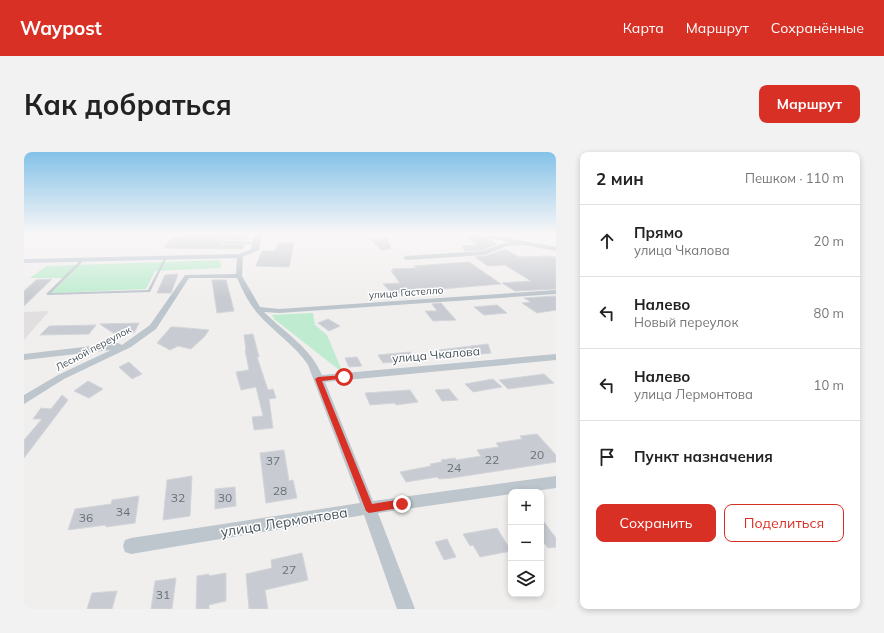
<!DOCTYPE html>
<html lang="ru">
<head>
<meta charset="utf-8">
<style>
  body { margin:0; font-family:Mulish,sans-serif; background:#f2f2f2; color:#222 }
  .controls { position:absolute; right:12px; bottom:12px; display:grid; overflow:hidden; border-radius:8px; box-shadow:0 2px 6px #0003 }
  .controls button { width:36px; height:36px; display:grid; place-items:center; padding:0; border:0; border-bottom:1px solid #e0e0e0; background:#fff; color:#222; font:20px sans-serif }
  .stop { position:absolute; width:12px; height:12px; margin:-9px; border:3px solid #d93025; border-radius:50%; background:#fff }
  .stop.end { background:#d93025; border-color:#fff; box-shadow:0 1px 4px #0008 }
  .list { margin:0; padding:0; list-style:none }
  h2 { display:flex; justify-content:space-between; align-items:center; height:52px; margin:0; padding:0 16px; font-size:17px }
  h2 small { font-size:13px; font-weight:400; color:#767676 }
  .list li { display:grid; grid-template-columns:26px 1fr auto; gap:12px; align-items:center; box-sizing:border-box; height:72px; padding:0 16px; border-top:1px solid #e0e0e0 }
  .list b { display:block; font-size:15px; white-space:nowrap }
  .list p { margin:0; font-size:13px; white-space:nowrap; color:#767676 }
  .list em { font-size:13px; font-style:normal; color:#767676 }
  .actions { display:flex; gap:8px; padding:12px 16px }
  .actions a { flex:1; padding:9px 0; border:1px solid #d93025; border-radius:8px; text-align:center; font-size:14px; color:#d93025 }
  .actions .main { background:#d93025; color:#fff }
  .icon { flex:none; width:22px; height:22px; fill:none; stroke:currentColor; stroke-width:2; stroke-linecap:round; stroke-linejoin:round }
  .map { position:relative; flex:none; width:532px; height:457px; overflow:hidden; border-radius:8px }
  header { display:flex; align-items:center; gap:24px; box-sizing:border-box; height:56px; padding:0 20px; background:#d93025; color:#fff }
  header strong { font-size:19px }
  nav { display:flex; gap:22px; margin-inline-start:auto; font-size:14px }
  .intro { display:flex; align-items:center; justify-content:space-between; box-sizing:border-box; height:96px; padding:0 24px }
  h1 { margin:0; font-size:28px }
  .button { padding:10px 18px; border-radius:8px; background:#d93025; color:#fff; font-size:14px; font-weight:700 }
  main { display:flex; gap:24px; padding:0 24px }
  aside { flex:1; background:#fff; border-radius:8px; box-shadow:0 2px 6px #0003 }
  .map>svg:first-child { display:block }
  .education { fill:#e2dfe0 }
  .green { fill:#bfecd0 }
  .building { fill:#c8cbd1; stroke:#d2d5d9 }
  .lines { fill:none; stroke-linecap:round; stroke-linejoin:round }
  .lane { fill:#bdc6cc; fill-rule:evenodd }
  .street { fill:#bdc6cc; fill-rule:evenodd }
  .secondary { fill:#bdc7d1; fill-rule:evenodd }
  .route { fill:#d93025 }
  .labels { text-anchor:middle; stroke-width:3; stroke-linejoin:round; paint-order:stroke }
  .far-street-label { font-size:10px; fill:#47525b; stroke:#fff }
  .street-label { font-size:12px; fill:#47525b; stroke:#fff }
  .near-number-label { font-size:12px; fill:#677078 }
  .near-street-label { font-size:14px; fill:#47525b; stroke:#fff }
</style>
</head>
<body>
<header>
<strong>Waypost</strong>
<nav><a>Карта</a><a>Маршрут</a><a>Сохранённые</a></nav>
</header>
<div class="intro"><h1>Как добраться</h1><a class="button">Маршрут</a></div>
<main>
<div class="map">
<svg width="532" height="457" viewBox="0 0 532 457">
  <rect width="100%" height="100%" fill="#f1eeee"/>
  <path class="education" d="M25,159L0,188V160Z"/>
  <g class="green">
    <path d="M196,108L197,116L131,119L122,137L27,141L42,126H6L22,114Z"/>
    <path d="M289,161L291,173L303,183L319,221L250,167L248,163Z"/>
  </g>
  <g class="building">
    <path d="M156,82H200L196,92L220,93L219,97L140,96L149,85H156Z"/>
    <path d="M205,82H225L222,88H203Z"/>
    <path d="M438,82H457L473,92L459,98L441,99L438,94L454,93Z"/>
    <path d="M363,86L367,97L357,98L346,87Z"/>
    <path d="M254,91H270L265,115L232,114L238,99H251Z"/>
    <path d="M481,97L495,105L524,104L532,105V137L491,139L478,131L507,129L481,113L464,114L451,105L461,104Z"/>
    <path d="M445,110L477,132L368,141L359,132L376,131L367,119H370L368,117L393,116L390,114Z"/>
    <path d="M154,122L147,141H133L141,123Z"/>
    <path d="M28,127L0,154V139L12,128Z"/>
    <path d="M188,128H202L210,159L193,161Z"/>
    <path d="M532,144V158L513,161L498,151L507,150L500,146Z"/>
    <path d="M417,151L423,158L432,168L409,169L401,159H413L408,152Z"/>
    <path d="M473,153L483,161L460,163L450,155Z"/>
    <path d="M304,167L316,174L305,179L294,171Z"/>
    <path d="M115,171L110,181H89L76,172Z"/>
    <path d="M72,173L65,182L16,183L25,174Z"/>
    <path d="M147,175H152L185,178L180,185L167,197L154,194L146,198L133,191Z"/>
    <path d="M229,182L235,205H233L244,238L249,237L252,246L245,247L249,276L230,278L228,265L239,264L232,235L217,238L212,220L225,218L221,198H222L220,183Z"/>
    <path d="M464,192L467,201L422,206L415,198Z"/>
    <path d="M386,200L392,208L359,211L354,203Z"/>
    <path d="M333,205L338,214L325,215L321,206Z"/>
    <path d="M105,210L118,222L108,227L95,215Z"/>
    <path d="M520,222L530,231L484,237L475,228Z"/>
    <path d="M469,227L478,235L449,240L441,232Z"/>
    <path d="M64,229L79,237L65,246L50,239Z"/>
    <path d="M425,237L434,248L418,249L411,238Z"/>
    <path d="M386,238L394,250L372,253L371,251L346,253L341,241Z"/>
    <path d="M38,243L44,248L0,306V288L18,267H9L17,256L27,257Z"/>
    <path d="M513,282L532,303V310L428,326L415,327L413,325L382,330L376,320L407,314L406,312L418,310L417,308L431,306L432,308L457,304L453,298L475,295L472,291L498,287L496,284Z"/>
    <path d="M260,298L265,329L269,328L273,346L242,351L236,301Z"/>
    <path d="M168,324L166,364L139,368L143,328Z"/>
    <path d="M211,335L212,354L191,357V337Z"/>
    <path d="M115,344L111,371L82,375V373L44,378L51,357L87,352L88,348Z"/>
    <path d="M517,366L532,386V395L524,396L517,387Z"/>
    <path d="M473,376L487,399L456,405L449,393L446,394L439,382Z"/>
    <path d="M423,387L432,405L420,408L411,390Z"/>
    <path d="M278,401L284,428L241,438L244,457H225L222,422L248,416L247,408Z"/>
    <path d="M202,421V449L185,453V457H172L173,424L185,422V424Z"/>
    <path d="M152,426L148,457H127L131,429Z"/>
    <path d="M93,439L88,457H63L68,441Z"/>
  </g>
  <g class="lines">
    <g class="lane">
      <path d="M202,82H204L200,89L233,90L234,91L233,92L197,91Z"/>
      <path d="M404,82H407L408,84L406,85Z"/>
      <path d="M142,104L143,105L126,140L24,143L22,142L59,106H60V108L27,141L124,138L141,105Z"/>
    </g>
    <g class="street">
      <path d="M462,82L532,95V99L500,93L483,94L460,103L382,108L379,106L382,104L459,99L480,91L486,90L464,86Z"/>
      <path d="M216,102L219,104L218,124L236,155L255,157L532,138V142L255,161L240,160C261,181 286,195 298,223L532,202V208L301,230L349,349L532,324V336L504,340H487V342L354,361L391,457H373L340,363L107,402L101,400L99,394L101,388L107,386L336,351L284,213C271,193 251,181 235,163C225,152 219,139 213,126H165L132,177L107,195L40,227L0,252V243L34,223L87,198L0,208V202L94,191L98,193L126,173L161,123L212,122L213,104Z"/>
    </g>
    <path class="secondary" d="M231,82H238L235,98L216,106L0,111V107L215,102L227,97Z"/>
  </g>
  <linearGradient id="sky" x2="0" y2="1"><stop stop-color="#84c2e8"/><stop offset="0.56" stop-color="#f9f7f7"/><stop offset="1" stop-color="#f9f7f7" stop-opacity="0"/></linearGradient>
  <rect width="532" height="146" fill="url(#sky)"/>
  <path class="route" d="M320,223H322V226L298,229L348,352L378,347L381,349L382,352L381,355L345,361L342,359L291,227L294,225Z"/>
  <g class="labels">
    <g class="far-street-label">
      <text transform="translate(382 140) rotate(-4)" y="4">улица Гастелло</text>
      <text transform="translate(69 196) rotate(-28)" y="4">Лесной переулок</text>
    </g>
    <g class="street-label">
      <text transform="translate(412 203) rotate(-5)" y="4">улица Чкалова</text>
    </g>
    <g class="near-number-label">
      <text x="513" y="307">20</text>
      <text x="468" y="312">22</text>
      <text x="249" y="313">37</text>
      <text x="430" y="320">24</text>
      <text x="256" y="343">28</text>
      <text x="154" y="350">32</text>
      <text x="201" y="350">30</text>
      <text x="99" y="364">34</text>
      <text x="62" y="370">36</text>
      <text x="265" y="422">27</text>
      <text x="139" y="447">31</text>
    </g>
    <g class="near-street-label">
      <text transform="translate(260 370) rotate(-9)" y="5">улица Лермонтова</text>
    </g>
  </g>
</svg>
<div class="controls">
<button>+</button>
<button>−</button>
<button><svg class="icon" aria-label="layers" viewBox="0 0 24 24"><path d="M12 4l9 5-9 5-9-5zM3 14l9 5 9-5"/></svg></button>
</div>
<div class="stop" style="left:320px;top:225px"></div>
<div class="stop end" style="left:378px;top:352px"></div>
</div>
<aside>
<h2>2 мин<small>Пешком · 110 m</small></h2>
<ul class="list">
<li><svg class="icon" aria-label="ahead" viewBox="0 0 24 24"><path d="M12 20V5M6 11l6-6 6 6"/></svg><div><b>Прямо</b><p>улица Чкалова</p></div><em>20 m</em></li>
<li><svg class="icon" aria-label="left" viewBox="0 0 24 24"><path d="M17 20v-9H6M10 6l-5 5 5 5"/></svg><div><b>Налево</b><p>Новый переулок</p></div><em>80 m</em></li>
<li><svg class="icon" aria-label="left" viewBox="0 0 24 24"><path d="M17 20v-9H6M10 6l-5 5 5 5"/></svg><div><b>Налево</b><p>улица Лермонтова</p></div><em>10 m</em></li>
<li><svg class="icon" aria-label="arrive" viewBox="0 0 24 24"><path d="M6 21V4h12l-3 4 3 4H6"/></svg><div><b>Пункт назначения</b></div></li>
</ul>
<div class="actions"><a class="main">Сохранить</a><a>Поделиться</a></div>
</aside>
</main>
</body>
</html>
